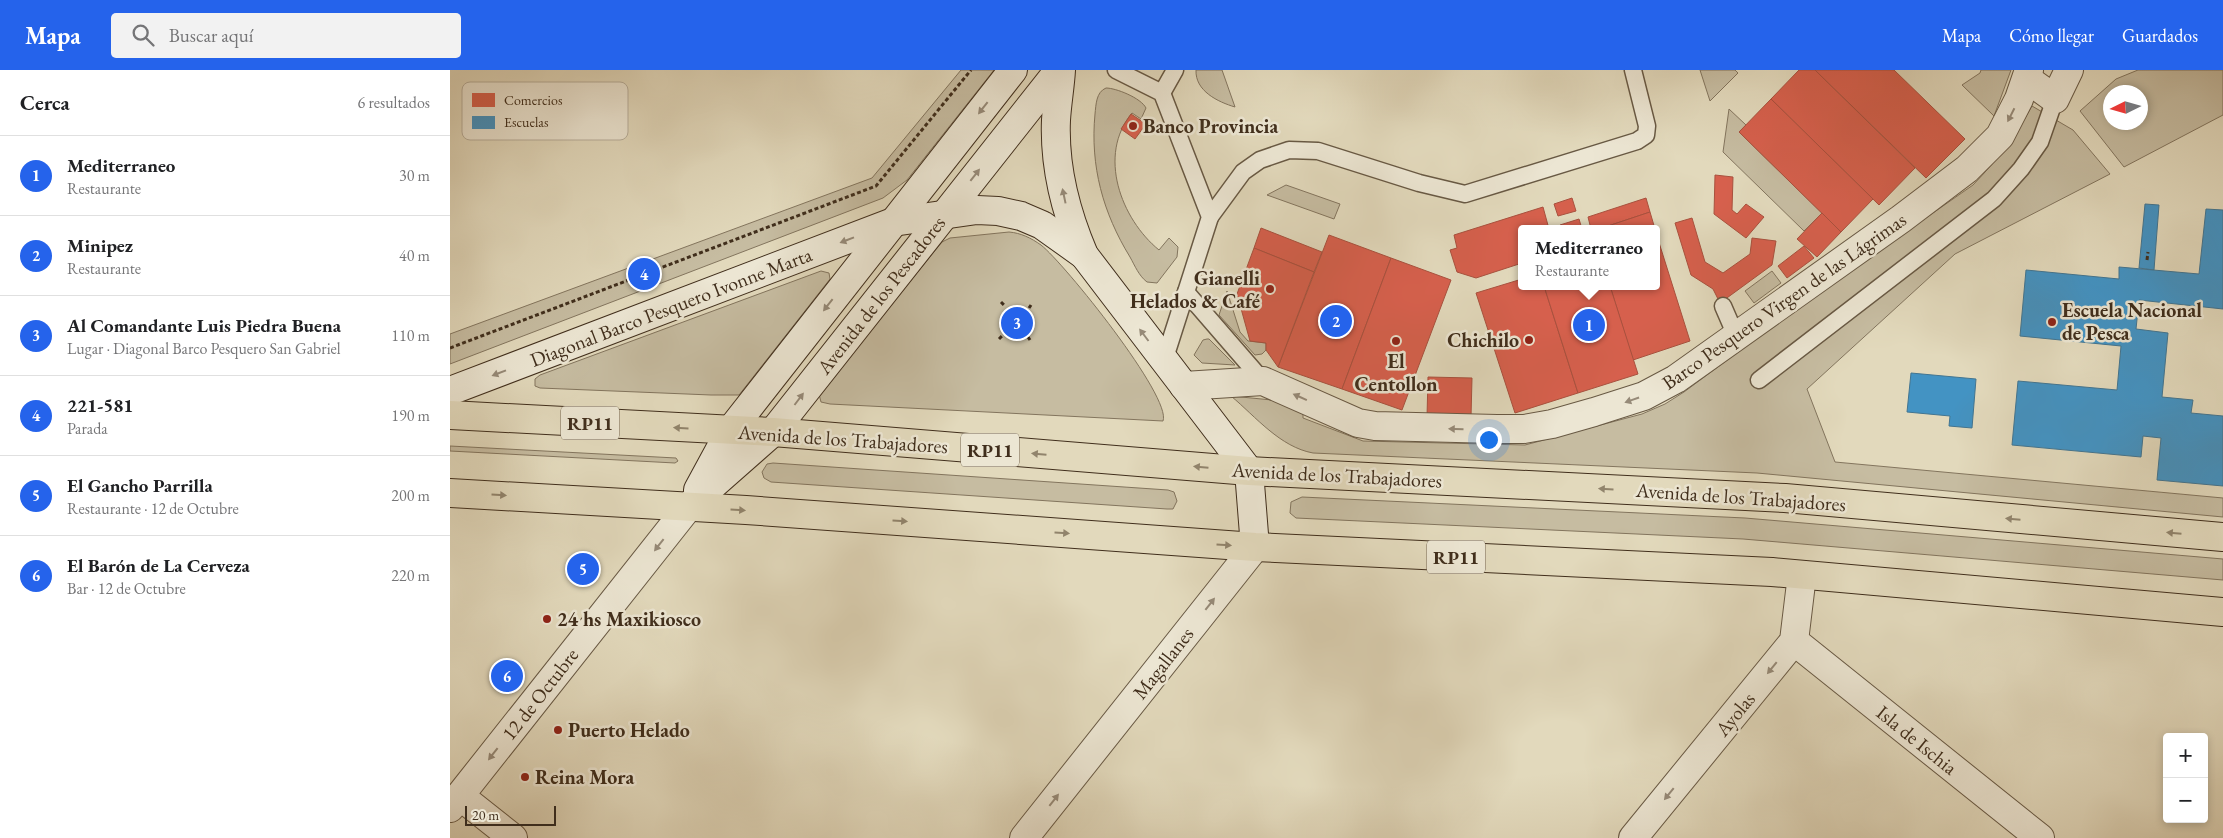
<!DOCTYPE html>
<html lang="es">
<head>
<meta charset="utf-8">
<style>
  body { margin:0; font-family:"EB Garamond",serif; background:#f2f2f2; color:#202124 }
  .controls { position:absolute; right:15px; bottom:15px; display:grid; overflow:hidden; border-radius:5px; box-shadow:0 2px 8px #0003 }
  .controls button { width:45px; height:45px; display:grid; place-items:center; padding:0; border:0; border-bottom:1px solid #e0e0e0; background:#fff; color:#202124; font:25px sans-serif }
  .compass { position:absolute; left:1653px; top:15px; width:45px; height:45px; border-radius:50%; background:#fff; box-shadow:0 2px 8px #0003; rotate:265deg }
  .scale { position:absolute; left:15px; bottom:12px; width:91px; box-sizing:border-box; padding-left:5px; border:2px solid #402e1c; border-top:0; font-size:14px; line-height:18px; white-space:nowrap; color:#402e1c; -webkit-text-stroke:4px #ece6d3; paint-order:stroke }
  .you { position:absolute; left:1038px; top:369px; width:18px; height:18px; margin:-12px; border:4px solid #fff; border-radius:50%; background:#1a73e8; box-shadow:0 0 0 8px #1a73e833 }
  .badge { display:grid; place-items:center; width:32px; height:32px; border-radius:50%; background:#2563eb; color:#fff; font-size:16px; font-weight:700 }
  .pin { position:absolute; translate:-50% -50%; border:2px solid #fff; box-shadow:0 1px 5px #0006 }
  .popup { position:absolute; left:1068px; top:155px; width:142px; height:65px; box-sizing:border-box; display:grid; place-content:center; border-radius:5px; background:#fff; filter:drop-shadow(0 1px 4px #0005); font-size:16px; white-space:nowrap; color:#757577 }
  .popup b { font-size:19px; color:#202124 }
  .popup::after { content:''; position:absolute; left:50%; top:100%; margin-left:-10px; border:10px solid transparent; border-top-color:#fff }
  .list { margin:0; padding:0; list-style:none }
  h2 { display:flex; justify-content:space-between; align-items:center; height:65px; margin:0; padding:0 20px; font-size:21px }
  h2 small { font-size:16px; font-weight:400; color:#757577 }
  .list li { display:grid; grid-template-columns:32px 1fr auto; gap:15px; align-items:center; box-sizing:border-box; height:80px; padding:0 20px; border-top:1px solid #e0e0e0 }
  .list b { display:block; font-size:19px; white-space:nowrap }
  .list p { margin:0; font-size:16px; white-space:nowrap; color:#757577 }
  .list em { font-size:16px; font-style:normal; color:#757577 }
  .icon { flex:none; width:28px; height:28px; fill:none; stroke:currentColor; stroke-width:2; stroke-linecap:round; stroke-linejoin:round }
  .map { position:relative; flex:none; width:1773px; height:768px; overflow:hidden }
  header { display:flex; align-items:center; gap:30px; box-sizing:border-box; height:70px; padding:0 25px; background:#2563eb; color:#fff }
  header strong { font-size:24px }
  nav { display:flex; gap:28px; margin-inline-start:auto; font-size:18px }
  .search { width:350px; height:45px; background:#f2f2f2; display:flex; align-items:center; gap:12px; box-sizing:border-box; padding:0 18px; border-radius:5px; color:#757577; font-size:19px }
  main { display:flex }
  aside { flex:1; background:#fff }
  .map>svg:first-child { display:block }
  .green { fill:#c6bca1; stroke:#83755e; fill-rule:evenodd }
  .shops { fill:#d6604d; stroke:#a9513e }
  .schools { fill:#4393c3; stroke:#427591 }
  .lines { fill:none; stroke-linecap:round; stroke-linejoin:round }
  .service-casing { stroke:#685944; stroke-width:19 }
  .minor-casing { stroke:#685944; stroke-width:30 }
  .secondary-casing { stroke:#402e1c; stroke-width:30 }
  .primary-casing { stroke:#402e1c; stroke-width:30 }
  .path { stroke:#402e1c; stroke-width:3; stroke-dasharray:4 2.5; stroke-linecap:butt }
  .service { stroke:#ece6d3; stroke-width:16 }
  .minor { stroke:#ece6d3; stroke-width:28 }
  .secondary { stroke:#ece6d3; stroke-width:28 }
  .primary { stroke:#e2d9bc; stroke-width:28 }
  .oneway { fill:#968a78 }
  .oneway2 { fill:#91846c }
  .poi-dot { fill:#8f2418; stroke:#ece6d3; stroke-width:2 }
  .labels { text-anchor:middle; stroke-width:5; stroke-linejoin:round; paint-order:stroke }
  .shield { fill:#ece6d3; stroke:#746553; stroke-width:1 }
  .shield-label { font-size:19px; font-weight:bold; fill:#402e1c }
  .poi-label { font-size:20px; font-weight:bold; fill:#402e1c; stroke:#ece6d3; text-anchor:start }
  .street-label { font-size:20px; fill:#402e1c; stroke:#ece6d3 }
  .key { fill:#ece6d3; stroke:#b8af9c; stroke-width:1 }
  .key-label { font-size:14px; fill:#402e1c }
</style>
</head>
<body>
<header>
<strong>Mapa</strong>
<div class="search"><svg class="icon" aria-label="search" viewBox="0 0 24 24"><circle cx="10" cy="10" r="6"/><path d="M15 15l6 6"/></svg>Buscar aquí</div>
<nav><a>Mapa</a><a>Cómo llegar</a><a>Guardados</a></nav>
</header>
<main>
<aside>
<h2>Cerca<small>6 resultados</small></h2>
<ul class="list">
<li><span class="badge">1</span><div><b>Mediterraneo</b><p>Restaurante</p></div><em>30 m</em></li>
<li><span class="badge">2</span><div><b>Minipez</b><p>Restaurante</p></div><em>40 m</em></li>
<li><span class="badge">3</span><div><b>Al Comandante Luis Piedra Buena</b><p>Lugar · Diagonal Barco Pesquero San Gabriel</p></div><em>110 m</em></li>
<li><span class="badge">4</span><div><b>221-581</b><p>Parada</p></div><em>190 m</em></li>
<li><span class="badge">5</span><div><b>El Gancho Parrilla</b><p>Restaurante · 12 de Octubre</p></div><em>200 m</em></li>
<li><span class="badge">6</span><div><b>El Barón de La Cerveza</b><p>Bar · 12 de Octubre</p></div><em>220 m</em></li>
</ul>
</aside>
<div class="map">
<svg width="1773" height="768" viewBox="0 0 1773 768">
  <rect width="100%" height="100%" fill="#e2d9bc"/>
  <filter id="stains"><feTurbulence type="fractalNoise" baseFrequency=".004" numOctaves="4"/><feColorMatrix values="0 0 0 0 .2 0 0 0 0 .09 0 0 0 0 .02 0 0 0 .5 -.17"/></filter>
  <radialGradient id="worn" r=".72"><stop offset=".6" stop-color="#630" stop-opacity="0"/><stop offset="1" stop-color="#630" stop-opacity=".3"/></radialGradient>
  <g class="green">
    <path d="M511,0H544L457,110L433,128L0,294V264L422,108Z"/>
    <path d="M746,0H772L785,37C768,32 745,21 746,0Z"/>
    <path d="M1250,0H1285L1288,3L1260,31Z"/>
    <path d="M1531,0H1561L1544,46L1512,15L1530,3Z"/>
    <path d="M1688,0H1773V45L1674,97L1630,41L1666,9ZM1660,22H1690V52H1660Z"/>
    <path d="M656,18C666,18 691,28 696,38L691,49L682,43C647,85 671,149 709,180L719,168L728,177L727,187L707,213L697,212C689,206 685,196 680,187C653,143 640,96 645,44C646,35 646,22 656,18Z"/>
    <path d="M1582,36L1623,60L1660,104L1505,184L1357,319L1385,392L1773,428V447L1307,403L863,383C830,377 806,347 781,326L832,331L853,338V348L913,371L1075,375L1192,344L1215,334L1234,322L1357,231L1523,115C1548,89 1564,68 1582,36Z"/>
    <path d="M1279,39L1296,55L1289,62L1372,143L1354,161L1273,82Z"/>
    <path d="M836,115L890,134L884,149L817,125Z"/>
    <path d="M559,162C571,163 581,168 591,175C614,193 722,327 713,351L380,334L371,332L369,324L373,319L492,172L500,168Z"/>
    <path d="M371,201L379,203L380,209L289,325H261L90,318L85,316V309L90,305Z"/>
    <path d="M1322,201L1331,213L1304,233L1295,221Z"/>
    <path d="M777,221L790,262L798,271L816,273V280L812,284L805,285L769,245Z"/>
    <path d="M757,269H759L785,295L752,293L744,285L753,270Z"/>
    <path d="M0,376L226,388L228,391L225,393L0,381Z"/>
    <path d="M323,393L718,420L724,422L727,431L723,439H717L321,412L314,408L312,402L317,394Z"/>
    <path d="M852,427L1295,448L1773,489V510L1293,469L846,448L840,443L841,432Z"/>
  </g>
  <g class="shops">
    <path d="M1349,0H1365L1465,98L1429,135L1321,29Z"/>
    <path d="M1365,0H1444L1515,69L1476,108Z"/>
    <path d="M1321,29L1423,129L1391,162L1289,62Z"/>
    <path d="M681,44L696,54L685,69L671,59Z"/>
    <path d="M1265,105L1283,107L1282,140L1287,144L1296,134L1314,147L1296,168L1264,144Z"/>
    <path d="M1122,128L1126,141L1108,146L1104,134Z"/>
    <path d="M1196,128L1200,142L1149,159H1141L1138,147Z"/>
    <path d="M1093,137L1099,159H1072V193L1026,208L1007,202L1000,180L1007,178L1004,165Z"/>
    <path d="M1200,142L1205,159H1149Z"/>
    <path d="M1372,143L1391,162L1367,187L1347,169Z"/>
    <path d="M1242,148L1255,192L1273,203L1300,184L1302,168L1326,171L1322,195L1270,233L1263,219L1241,205L1225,153Z"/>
    <path d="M1129,149L1132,159H1111L1110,155Z"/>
    <path d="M811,158L872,182L864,202L804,178Z"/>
    <path d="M1206,163L1240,271L1183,290L1160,216H1206Z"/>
    <path d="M879,165L941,188L892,319L828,297Z"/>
    <path d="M1354,176L1364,188L1337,208L1328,196Z"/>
    <path d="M804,178L864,202L828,297L816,280V273L800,271L787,224Z"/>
    <path d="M941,188L1001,210L952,340L892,319Z"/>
    <path d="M1072,209V216H1094L1128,323L1065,343L1026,223Z"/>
    <path d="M1094,216H1160L1188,304L1128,323Z"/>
    <path d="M978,307L1022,308L1021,347H977Z"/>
  </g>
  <g class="schools">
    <path d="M1695,134L1709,135L1704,200L1689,198Z"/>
    <path d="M1756,139L1773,140V239L1689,230L1686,259L1718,263L1712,327L1743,330L1741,343L1773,346V416L1707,410L1711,368L1693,366L1691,387L1562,375L1568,311L1667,320L1671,276L1570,266L1576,200L1669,209V197L1749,204Z"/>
    <path d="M1461,303L1526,309L1522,358L1499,356L1500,346L1457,342Z"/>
  </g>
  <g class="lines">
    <g class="service-casing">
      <g id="service">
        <path d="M666,0L712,23L760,147L714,291"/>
        <path d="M712,23L725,0"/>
        <path d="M760,147L793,102L810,90L839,80L868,81L969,113L1015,124L1187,71L1196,65L1197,56L1183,0"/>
        <path d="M736,222L813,311"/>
        <path d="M1273,236L1286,266"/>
        <path d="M1309,310L1544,129L1571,99L1590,72L1605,29"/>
      </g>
    </g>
    <g class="minor-casing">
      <g id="minor">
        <path d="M1577,9L1605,29L1619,0"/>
        <path d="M734,316L813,311L908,353L925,356L1047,359H1074L1102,354L1144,342L1194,326L1226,309L1451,149L1517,99L1550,66L1569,29L1579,0"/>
        <path d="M1344,571L1590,768"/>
        <path d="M10,726L63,768"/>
        <path d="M0,738L239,436"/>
        <path d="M574,768L805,477"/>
        <path d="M1183,768L1344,571L1352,505"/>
      </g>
    </g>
    <g class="secondary-casing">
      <g id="secondary">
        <path d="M611,0C610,17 607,33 606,50C604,96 616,143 634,185L799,401L805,477"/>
        <path d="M0,321L443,152L527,140L548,141L571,146L592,155L634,185"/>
        <path d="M248,420L280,361L563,0"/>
        <path d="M239,436L323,362L609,0"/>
      </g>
    </g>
    <g class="primary-casing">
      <g id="primary">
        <path d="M0,345L323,362L799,401L1335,428L1773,467"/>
        <path d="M0,423L296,440L805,477L1322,502L1773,542"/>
      </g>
    </g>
    <g class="path">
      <path d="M1697,190L1698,182"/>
      <path d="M551,232L554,235"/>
      <path d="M579,238L581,235"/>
      <path d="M578,267L580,270"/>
      <path d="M549,269L553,265"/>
      <path d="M0,278L426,116L521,0"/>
    </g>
    <use href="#service" class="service"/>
    <use href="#minor" class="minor"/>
    <use href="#secondary" class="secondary"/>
    <use href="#primary" class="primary"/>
  </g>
  <defs><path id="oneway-solid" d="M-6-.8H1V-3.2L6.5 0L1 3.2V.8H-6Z" transform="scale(1.25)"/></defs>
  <g class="oneway">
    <use href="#oneway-solid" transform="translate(533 38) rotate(128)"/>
    <use href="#oneway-solid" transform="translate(1561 45) rotate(117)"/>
    <use href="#oneway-solid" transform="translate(525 105) rotate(-52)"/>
    <use href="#oneway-solid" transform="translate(614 126) rotate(-102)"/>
    <use href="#oneway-solid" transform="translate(397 170) rotate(159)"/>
    <use href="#oneway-solid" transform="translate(378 235) rotate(128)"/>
    <use href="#oneway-solid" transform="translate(694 265) rotate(-127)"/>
    <use href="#oneway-solid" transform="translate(49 303) rotate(159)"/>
    <use href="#oneway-solid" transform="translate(850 327) rotate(-156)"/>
    <use href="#oneway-solid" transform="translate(349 329) rotate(-53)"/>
    <use href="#oneway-solid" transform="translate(1182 330) rotate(161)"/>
    <use href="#oneway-solid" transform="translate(1006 359) rotate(-179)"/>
    <use href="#oneway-solid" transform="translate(209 475) rotate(128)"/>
    <use href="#oneway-solid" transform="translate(760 534) rotate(-52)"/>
    <use href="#oneway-solid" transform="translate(1322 598) rotate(129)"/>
    <use href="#oneway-solid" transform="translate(43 684) rotate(128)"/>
    <use href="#oneway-solid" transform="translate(1219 724) rotate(129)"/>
    <use href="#oneway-solid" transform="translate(604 730) rotate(-52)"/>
  </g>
  <g class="oneway2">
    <use href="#oneway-solid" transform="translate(231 358) rotate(-177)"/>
    <use href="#oneway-solid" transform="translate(589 384) rotate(-175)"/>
    <use href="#oneway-solid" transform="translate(751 397) rotate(-175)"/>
    <use href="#oneway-solid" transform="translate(1156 419) rotate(-177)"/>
    <use href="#oneway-solid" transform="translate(49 425) rotate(3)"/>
    <use href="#oneway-solid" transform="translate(288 440) rotate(4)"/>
    <use href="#oneway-solid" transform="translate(1563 449) rotate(-175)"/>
    <use href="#oneway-solid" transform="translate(450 451) rotate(4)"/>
    <use href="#oneway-solid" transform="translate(612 463) rotate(4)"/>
    <use href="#oneway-solid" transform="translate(1724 463) rotate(-175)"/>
    <use href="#oneway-solid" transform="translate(774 475) rotate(4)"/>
  </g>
  <g class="poi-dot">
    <circle cx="683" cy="56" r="5"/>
    <circle cx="820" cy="219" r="5"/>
    <circle cx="1602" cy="252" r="5"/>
    <circle cx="1079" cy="270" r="5"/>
    <circle cx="946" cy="271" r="5"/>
    <circle cx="97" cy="549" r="5"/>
    <circle cx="108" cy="660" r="5"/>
    <circle cx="75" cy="707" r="5"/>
  </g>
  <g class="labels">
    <g class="shield">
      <rect x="111" y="336.5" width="58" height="33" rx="4"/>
      <rect x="511" y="363.5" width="58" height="33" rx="4"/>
      <rect x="977" y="470.5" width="58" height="33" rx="4"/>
    </g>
    <g class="shield-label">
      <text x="140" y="360">RP11</text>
      <text x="540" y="387">RP11</text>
      <text x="1006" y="494">RP11</text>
    </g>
    <g class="poi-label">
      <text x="693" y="63">Banco Provincia</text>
      <text x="810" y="215" text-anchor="end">Gianelli<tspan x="810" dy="23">Helados &amp; Café</tspan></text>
      <text x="1612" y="247">Escuela Nacional<tspan x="1612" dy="23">de Pesca</tspan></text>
      <text x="1069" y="277" text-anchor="end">Chichilo</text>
      <text x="946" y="298" text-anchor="middle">El<tspan x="946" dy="23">Centollon</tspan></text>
      <text x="107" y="556">24 hs Maxikiosco</text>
      <text x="118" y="667">Puerto Helado</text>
      <text x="85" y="714">Reina Mora</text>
    </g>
    <g class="street-label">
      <text transform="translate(431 225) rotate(-52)" y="7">Avenida de los Pescadores</text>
      <text transform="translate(1334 231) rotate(-35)" y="7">Barco Pesquero Virgen de las Lágrimas</text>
      <text transform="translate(221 237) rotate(-21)" y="7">Diagonal Barco Pesquero Ivonne Marta</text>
      <text transform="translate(393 369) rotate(4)" y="7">Avenida de los Trabajadores</text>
      <text transform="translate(887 405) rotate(3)" y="7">Avenida de los Trabajadores</text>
      <text transform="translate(1291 427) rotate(4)" y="7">Avenida de los Trabajadores</text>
      <text transform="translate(713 593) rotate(-52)" y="7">Magallanes</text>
      <text transform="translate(90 624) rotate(-52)" y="7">12 de Octubre</text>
      <text transform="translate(1285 644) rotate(-51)" y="7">Ayolas</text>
      <text transform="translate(1467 670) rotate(39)" y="7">Isla de Ischia</text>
    </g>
  </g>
  <rect x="12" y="12" width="166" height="58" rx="8" class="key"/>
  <rect x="22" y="23" width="23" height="14" fill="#d6604d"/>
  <rect x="22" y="46" width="23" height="13" fill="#4393c3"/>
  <g class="key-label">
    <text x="54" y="35">Comercios</text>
    <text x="54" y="57">Escuelas</text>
  </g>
  <rect width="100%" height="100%" filter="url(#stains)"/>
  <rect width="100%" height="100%" fill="url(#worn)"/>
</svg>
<div class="controls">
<button>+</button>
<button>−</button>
</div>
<svg class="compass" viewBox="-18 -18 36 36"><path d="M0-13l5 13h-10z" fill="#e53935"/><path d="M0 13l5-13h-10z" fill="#757577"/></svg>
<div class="scale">20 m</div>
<div class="you"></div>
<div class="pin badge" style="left:1139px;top:255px">1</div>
<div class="popup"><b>Mediterraneo</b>Restaurante</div>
<div class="pin badge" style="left:886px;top:251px">2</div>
<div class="pin badge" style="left:567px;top:253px">3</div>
<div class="pin badge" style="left:194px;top:204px">4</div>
<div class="pin badge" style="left:133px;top:499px">5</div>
<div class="pin badge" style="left:57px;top:606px">6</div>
</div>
</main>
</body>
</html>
